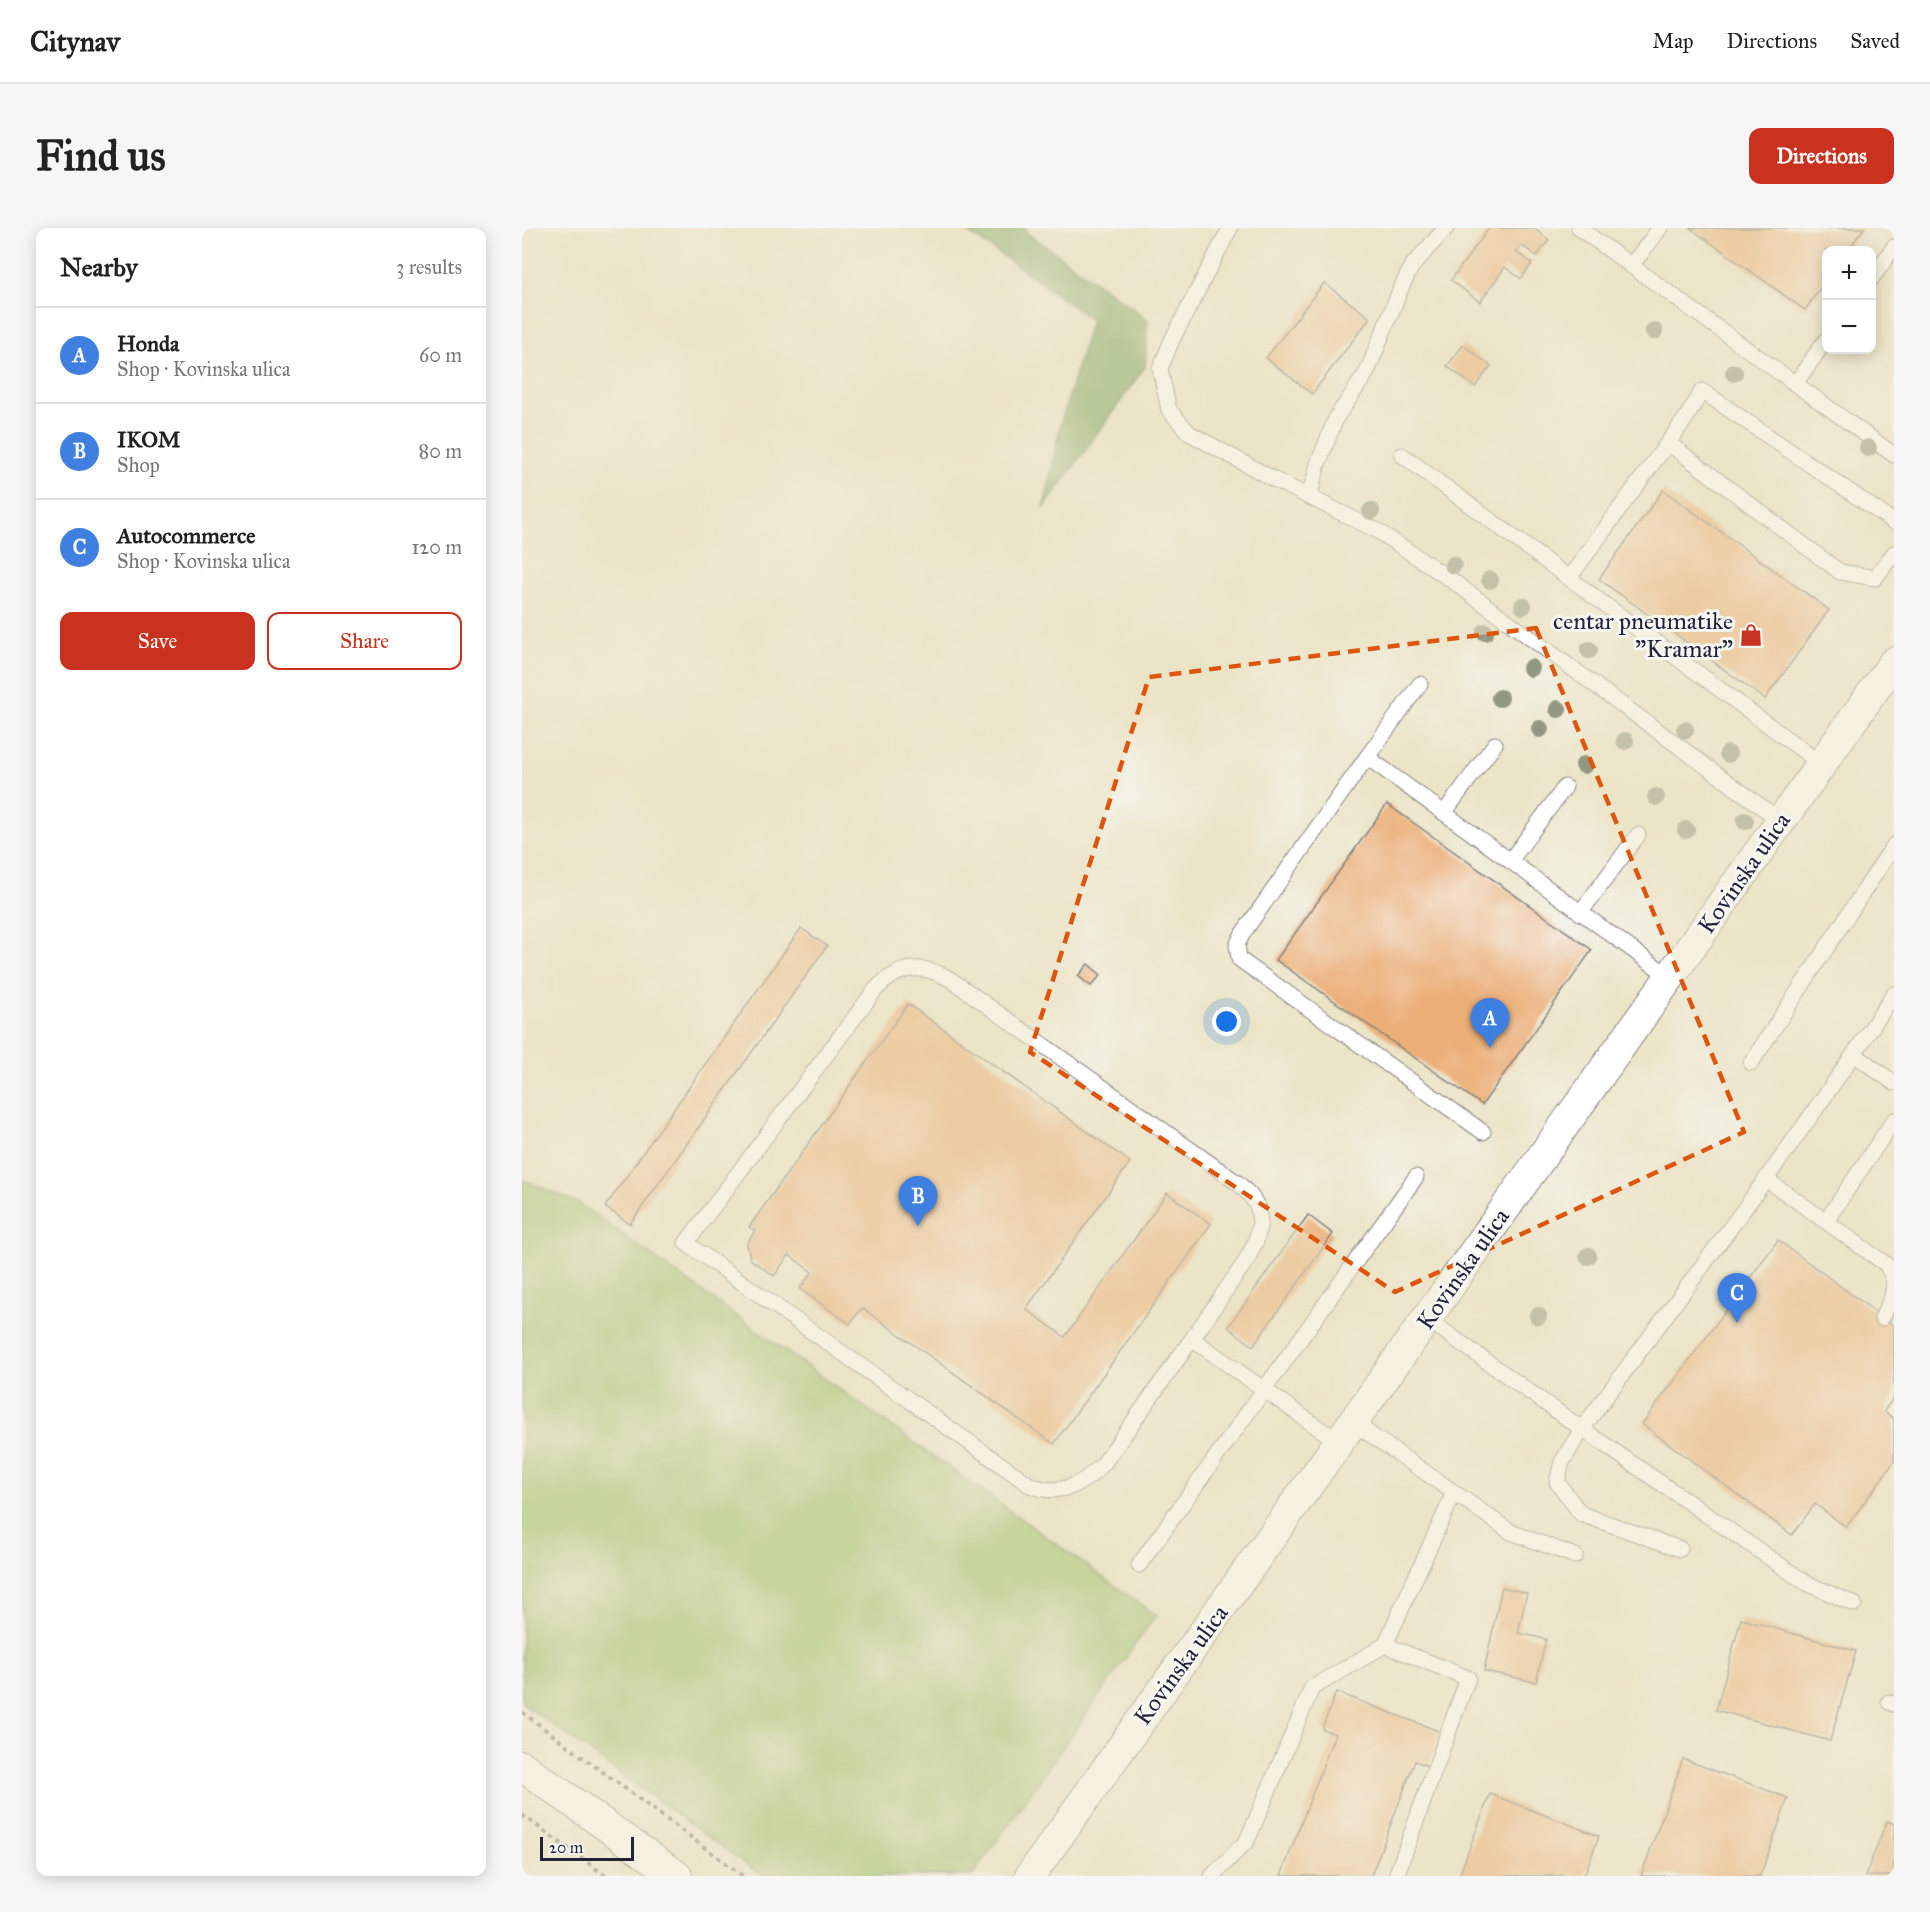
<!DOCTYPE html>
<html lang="en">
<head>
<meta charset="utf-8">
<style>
  body { margin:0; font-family:"IM FELL Great Primer",serif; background:#f6f6f6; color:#222 }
  .controls { position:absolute; right:18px; top:18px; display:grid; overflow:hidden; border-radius:12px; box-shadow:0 3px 15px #0003 }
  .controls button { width:54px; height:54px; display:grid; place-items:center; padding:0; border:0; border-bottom:2px solid #e0e0e0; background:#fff; color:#222; font:30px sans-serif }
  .scale { position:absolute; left:18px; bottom:15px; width:94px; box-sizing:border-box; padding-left:6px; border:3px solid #22223b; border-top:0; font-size:16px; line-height:21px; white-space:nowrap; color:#22223b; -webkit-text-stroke:4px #f6f6f2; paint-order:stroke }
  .you { position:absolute; left:705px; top:794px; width:21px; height:21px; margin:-15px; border:4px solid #fff; border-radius:50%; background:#1a73e8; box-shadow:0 0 0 9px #1a73e833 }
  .badge { display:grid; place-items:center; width:39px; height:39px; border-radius:50%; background:#c8321e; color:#fff; font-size:20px; font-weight:700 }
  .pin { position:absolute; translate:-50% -50px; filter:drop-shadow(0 2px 3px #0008) }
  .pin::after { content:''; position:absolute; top:32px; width:21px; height:18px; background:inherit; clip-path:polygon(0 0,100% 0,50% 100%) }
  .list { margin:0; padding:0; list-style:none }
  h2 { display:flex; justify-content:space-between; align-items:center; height:78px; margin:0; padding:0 24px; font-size:26px }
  h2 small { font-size:20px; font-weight:400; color:#767676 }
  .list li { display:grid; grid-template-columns:39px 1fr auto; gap:18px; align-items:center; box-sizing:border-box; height:96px; padding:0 24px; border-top:2px solid #e0e0e0 }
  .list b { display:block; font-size:22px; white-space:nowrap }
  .list p { margin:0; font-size:20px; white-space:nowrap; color:#767676 }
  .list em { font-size:20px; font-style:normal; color:#767676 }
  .actions { display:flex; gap:12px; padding:18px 24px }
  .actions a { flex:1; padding:14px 0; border:2px solid #c8321e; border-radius:12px; text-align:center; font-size:21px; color:#c8321e }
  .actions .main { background:#c8321e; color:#fff }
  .map { position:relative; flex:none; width:1372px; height:1648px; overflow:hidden; border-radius:12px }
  header { display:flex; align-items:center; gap:36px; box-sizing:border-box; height:84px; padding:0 30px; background:#fff; border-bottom:2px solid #e0e0e0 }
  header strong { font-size:28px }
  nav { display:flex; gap:33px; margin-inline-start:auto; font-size:21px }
  .intro { display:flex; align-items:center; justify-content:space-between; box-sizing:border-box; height:144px; padding:0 36px }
  h1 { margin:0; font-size:42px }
  .button { padding:15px 27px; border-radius:12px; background:#c8321e; color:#fff; font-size:21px; font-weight:700 }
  main { display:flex; gap:36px; padding:0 36px }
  aside { flex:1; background:#fff; border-radius:12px; box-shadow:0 3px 15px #0003 }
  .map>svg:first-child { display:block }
  .green { fill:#98c06c; stroke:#5d7154; stroke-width:1.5 }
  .forest { fill:#7aa660; stroke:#4e644e; stroke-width:1.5 }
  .building { fill:#ecaf78 }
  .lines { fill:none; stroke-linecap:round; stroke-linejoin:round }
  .service-casing { stroke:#878381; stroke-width:17 }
  .minor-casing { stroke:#878381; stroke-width:32 }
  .path { stroke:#878381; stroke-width:4; stroke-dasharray:4.5 4.5; stroke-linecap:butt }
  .service { stroke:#fff; stroke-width:15 }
  .minor { stroke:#fff; stroke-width:30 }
  .tree { fill:#939883 }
  .marked { fill:none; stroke:#de560e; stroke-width:4.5; stroke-dasharray:12 8; stroke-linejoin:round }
  .labels { text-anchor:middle; stroke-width:6; stroke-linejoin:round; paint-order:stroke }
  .poi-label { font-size:24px; fill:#22223b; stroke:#f6f6f2; text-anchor:end }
  .street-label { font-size:24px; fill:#22223b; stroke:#f6f6f2 }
</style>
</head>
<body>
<header>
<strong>Citynav</strong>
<nav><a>Map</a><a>Directions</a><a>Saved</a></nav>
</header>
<div class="intro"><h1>Find us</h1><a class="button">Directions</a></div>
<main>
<aside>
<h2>Nearby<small>3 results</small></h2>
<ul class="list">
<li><span class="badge" style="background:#3f7fe0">A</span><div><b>Honda</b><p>Shop · Kovinska ulica</p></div><em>60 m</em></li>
<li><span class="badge" style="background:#3f7fe0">B</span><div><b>IKOM</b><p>Shop</p></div><em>80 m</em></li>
<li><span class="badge" style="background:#3f7fe0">C</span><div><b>Autocommerce</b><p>Shop · Kovinska ulica</p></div><em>120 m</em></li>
</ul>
<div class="actions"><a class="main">Save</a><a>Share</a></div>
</aside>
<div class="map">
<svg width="1372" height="1648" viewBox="0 0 1372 1648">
  <rect width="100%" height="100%" fill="#f6f6f2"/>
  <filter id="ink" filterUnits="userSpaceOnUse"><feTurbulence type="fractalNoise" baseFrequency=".0167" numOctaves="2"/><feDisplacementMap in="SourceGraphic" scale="12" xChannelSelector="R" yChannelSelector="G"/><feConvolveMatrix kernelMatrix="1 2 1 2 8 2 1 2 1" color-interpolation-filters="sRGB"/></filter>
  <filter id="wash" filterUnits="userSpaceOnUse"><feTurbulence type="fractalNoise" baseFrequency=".008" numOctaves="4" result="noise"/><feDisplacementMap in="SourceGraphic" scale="24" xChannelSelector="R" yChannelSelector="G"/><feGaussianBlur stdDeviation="1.35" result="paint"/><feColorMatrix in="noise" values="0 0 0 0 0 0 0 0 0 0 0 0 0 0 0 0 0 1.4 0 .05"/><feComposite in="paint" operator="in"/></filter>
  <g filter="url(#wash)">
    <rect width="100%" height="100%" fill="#ece4c7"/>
    <path class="green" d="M0,951L56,975L634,1387L450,1648H240L0,1475Z"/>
    <path class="forest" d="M440,0H504V4L626,91L623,139L522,280L538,198L569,92L504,44Z"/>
    <g id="blocks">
      <g class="building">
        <path d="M967,0H1011L1027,12L1015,28L999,17L994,24L1010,35L999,51L983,39L958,74L929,52Z"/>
        <path d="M1168,0H1342L1326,22H1304V52L1283,82Z"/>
        <path d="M802,55L848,90L790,166L744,130Z"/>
        <path d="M941,117L969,138L953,159L925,138Z"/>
        <path d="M1141,262L1307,382L1243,471L1077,351Z"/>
        <path d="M865,576L1070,722L960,877L754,732Z"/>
        <path d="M279,700L305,718L108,996L83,979Z"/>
        <path d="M566,736L579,747L569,758L556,748Z"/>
        <path d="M386,776L608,934L504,1081L543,1109L645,965L689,996L532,1216L340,1080L328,1096L278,1061L290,1044L267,1027L252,1048L228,1031L225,1015L233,1003L227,999Z"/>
        <path d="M786,987L811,1006L731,1118L706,1099Z"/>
        <path d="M1256,1012L1372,1098V1169L1362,1183L1372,1191V1234L1324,1299L1293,1276L1270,1307L1120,1196Z"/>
        <path d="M980,1359L1005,1365L996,1405L1024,1411L1014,1454L962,1443Z"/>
        <path d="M1219,1391L1334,1423L1308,1513L1194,1482Z"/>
        <path d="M814,1464L919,1504L906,1538L893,1533L849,1648H759L813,1506L800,1501Z"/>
        <path d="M1161,1531L1266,1570L1238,1648H1119Z"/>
        <path d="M968,1566L1077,1608L1062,1648H937Z"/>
        <path d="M1365,1593L1372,1596V1648H1343Z"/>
      </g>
    </g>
  </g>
  <g filter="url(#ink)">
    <use href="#blocks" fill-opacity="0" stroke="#878381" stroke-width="1.5"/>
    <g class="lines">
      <g class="service-casing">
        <g id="service">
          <path d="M708,0L650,112L638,141L647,182L667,205L753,252L856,303L928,351L1259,593"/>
          <path d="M1057,0L1372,227"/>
          <path d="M1109,38L1138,0"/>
          <path d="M1350,50L1372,19"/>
          <path d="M1273,156L1304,112"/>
          <path d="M1146,215L1318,344L1353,350L1372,325"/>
          <path d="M880,227L1299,536"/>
          <path d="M787,269L796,236L814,190L845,144L879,60L890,38L924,0"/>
          <path d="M1047,350L1164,190L1180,163L1372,294"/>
          <path d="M898,456L845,529L1148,749"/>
          <path d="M845,529L721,705L715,717L717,731L961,904"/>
          <path d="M922,585L973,516"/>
          <path d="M988,633L1043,559"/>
          <path d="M1058,685L1116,607"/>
          <path d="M1332,826L1372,855"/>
          <path d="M1229,835L1372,617"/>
          <path d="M1244,951L1365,1037L1372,1052"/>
          <path d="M1304,993L1372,892"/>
          <path d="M1360,1090L1370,1069L1372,1055"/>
          <path d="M905,1091L1060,1201L1284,1355L1332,1376"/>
          <path d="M670,1111L582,1235C561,1257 538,1269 508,1257L164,1015L353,762C376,738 398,734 428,751L717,956L728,967L736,979L738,995L734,1013L724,1033L670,1111L818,1215"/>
          <path d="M832,1195L989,1304L1053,1328"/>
          <path d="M1158,1321L1059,1286L1035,1254L1040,1234L1060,1201C1166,1057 1274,915 1372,766"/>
          <path d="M617,1337L894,949"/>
          <path d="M1367,1474L1372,1476"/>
          <path d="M690,1648L725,1613L790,1460L863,1417"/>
          <path d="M874,1648L946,1450L863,1417L932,1265"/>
        </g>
      </g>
      <g class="minor-casing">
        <g id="minor">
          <path d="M0,1538L155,1648"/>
          <path d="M508,1648L1372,434"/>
        </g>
      </g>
      <g class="path">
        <path d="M0,1484L221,1648"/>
        <path d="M0,1587L84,1648"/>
      </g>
      <use href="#service" class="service"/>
      <use href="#minor" class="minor"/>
    </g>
    <g class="tree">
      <circle cx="1132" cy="103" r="9"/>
      <circle cx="1212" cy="145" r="9"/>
      <circle cx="1346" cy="220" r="9"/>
      <circle cx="849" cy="283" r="9"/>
      <circle cx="931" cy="337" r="9"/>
      <circle cx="968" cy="352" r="9"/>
      <circle cx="1001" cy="378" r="9"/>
      <circle cx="963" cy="404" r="9"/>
      <circle cx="1067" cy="422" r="9"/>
      <circle cx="1009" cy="440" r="9"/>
      <circle cx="978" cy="470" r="9"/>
      <circle cx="1036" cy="481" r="9"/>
      <circle cx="1018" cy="501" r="9"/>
      <circle cx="1163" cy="502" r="9"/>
      <circle cx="1103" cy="513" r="9"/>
      <circle cx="1206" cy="526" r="9"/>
      <circle cx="1062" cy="537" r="9"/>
      <circle cx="1134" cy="569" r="9"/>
      <circle cx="1223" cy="593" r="9"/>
      <circle cx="1164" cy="602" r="9"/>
      <circle cx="1066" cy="1028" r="9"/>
      <circle cx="1016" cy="1088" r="9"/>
    </g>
  </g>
  <path d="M0 0H1372V1648H0ZM1014,400L1222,904L873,1064L508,824L627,449Z" fill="#ece4c7" fill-opacity=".55" fill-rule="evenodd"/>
  <path class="marked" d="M1014,400L1222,904L873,1064L508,824L627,449Z"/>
  <defs>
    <g id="shop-bare" transform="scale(1.8)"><path d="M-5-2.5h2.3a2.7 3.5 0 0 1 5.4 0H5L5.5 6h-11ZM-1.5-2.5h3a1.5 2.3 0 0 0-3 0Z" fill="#c8321e" stroke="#f6f6f2" stroke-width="2.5" paint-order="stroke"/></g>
  </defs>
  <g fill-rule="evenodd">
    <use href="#shop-bare" x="1229" y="407"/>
  </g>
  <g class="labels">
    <g class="poi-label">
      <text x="1211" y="401">centar pneumatike<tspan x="1211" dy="28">"Kramar"</tspan></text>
    </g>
    <g class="street-label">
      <text transform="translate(1222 645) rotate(-55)" y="8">Kovinska ulica</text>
      <text transform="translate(941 1041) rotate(-55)" y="8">Kovinska ulica</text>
      <text transform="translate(659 1437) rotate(-54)" y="8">Kovinska ulica</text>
    </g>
  </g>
</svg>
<div class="controls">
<button>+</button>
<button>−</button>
</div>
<div class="scale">20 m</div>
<div class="you"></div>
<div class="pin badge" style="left:968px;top:820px;background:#3f7fe0">A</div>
<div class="pin badge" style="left:396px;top:998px;background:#3f7fe0">B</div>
<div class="pin badge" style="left:1215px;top:1095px;background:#3f7fe0">C</div>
</div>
</main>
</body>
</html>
